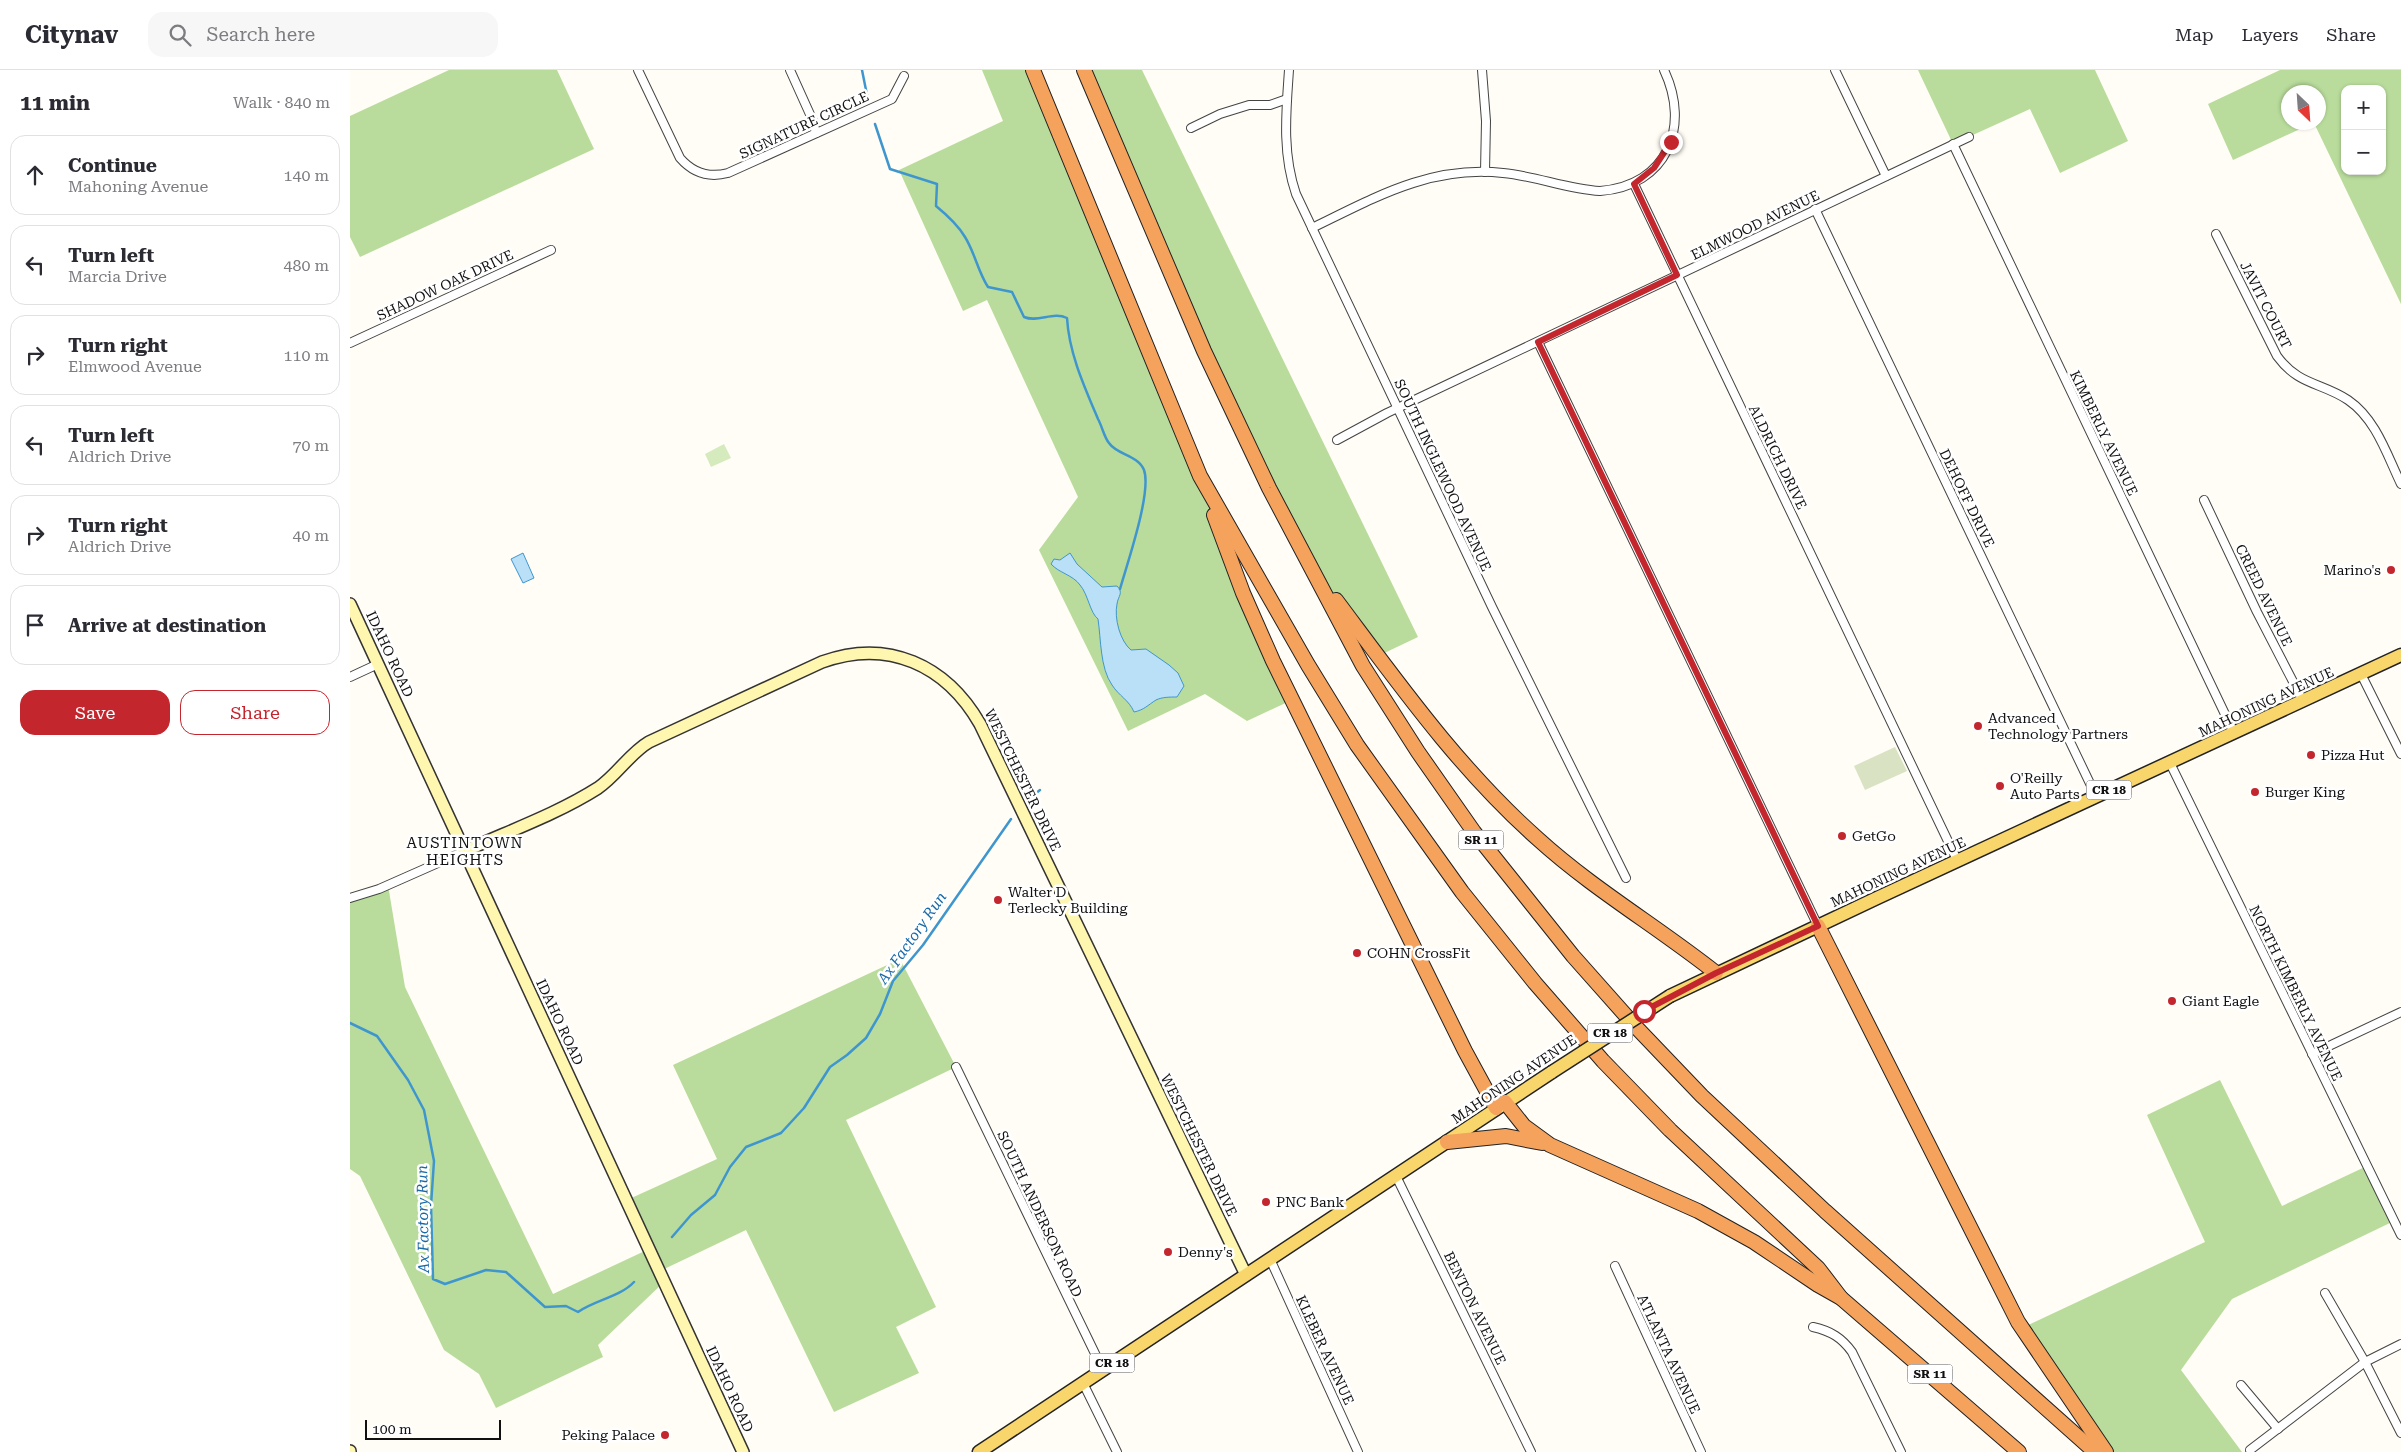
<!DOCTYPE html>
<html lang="en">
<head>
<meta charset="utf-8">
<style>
  body { margin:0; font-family:"Roboto Serif",serif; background:#f7f7f7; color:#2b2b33 }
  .controls { position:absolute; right:15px; top:15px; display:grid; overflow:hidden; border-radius:10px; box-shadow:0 1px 4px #0004 }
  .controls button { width:45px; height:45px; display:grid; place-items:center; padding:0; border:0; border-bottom:1px solid #e1e1e2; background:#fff; color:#2b2b33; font:25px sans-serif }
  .compass { position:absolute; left:1931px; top:15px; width:45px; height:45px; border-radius:50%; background:#fff; box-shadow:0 1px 4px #0004; rotate:155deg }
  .scale { position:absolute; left:15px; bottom:12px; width:136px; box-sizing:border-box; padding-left:5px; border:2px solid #111; border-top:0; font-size:14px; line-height:18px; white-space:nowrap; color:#111; -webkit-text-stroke:4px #fff; paint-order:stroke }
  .stop { position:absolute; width:15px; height:15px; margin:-11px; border:4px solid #c4262e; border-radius:50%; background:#fff }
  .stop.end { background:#c4262e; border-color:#fff; box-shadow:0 1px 5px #0008 }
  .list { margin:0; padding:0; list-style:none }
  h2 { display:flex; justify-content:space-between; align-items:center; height:65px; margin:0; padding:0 20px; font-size:21px }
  h2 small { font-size:16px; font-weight:400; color:#7c7c81 }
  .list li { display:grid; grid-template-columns:32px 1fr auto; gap:15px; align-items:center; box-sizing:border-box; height:80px; margin:0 10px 10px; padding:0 10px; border:1px solid #e1e1e2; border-radius:15px }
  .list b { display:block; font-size:19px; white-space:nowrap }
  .list p { margin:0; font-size:16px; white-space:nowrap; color:#7c7c81 }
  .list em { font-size:16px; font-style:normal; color:#7c7c81 }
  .actions { display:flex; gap:10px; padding:15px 20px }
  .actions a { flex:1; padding:11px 0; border:1px solid #c4262e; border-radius:15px; text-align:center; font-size:18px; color:#c4262e }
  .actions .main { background:#c4262e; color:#fff }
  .icon { flex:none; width:28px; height:28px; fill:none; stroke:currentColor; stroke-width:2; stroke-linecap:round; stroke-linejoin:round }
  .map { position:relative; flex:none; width:2051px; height:1382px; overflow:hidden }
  header { display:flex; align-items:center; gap:30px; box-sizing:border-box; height:70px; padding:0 25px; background:#fff; border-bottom:1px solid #e1e1e2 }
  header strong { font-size:24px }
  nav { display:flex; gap:28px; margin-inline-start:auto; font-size:18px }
  .search { width:350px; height:45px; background:#f7f7f7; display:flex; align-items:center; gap:12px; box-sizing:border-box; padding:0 18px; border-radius:15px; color:#7c7c81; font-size:19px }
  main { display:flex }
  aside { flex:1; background:#fff }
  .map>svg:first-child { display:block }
  .green { fill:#d5ebbd }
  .forest { fill:#b9dc9c; fill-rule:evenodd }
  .cemetery { fill:#d9e3c4 }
  .water { fill:#b9e0f7; stroke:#3f96cf }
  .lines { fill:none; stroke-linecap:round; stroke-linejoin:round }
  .stream { stroke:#3f96cf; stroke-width:2.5 }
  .street-casing { stroke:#444; stroke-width:10 }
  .secondary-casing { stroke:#333; stroke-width:14 }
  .primary-casing { stroke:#222; stroke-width:15 }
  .highway-casing { stroke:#222; stroke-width:16 }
  .street { stroke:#fff; stroke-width:8 }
  .secondary { stroke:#fff6b0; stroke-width:11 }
  .primary { stroke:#f9d66b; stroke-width:12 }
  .highway { stroke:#f5a25d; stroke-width:14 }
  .primary-bridge-casing { stroke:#222; stroke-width:15; stroke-linecap:butt }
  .primary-bridge { stroke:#f9d66b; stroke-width:12 }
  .route { stroke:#c4262e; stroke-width:6 }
  .poi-dot { fill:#c4262e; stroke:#fff; stroke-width:2 }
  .labels { text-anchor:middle; stroke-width:5; stroke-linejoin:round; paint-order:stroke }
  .shield { fill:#fff; stroke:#585858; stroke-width:1 }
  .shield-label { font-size:12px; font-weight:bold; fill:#111 }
  .street-label { font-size:14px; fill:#111; stroke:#fff }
  .poi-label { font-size:14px; fill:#111; stroke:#fff; text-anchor:start }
  .neighbourhood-label { font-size:15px; letter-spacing:1px; fill:#111; stroke:#fff }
  .water-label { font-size:15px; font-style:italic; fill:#1768a6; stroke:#fff }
</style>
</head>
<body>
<header>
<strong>Citynav</strong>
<div class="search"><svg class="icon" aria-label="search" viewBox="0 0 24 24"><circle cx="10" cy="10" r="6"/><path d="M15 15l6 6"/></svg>Search here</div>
<nav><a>Map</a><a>Layers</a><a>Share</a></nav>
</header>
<main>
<aside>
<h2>11 min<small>Walk · 840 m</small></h2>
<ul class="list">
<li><svg class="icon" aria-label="ahead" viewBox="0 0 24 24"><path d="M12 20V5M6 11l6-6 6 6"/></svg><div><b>Continue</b><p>Mahoning Avenue</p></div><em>140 m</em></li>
<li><svg class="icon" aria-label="left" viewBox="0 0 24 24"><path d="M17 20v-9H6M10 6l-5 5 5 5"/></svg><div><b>Turn left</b><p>Marcia Drive</p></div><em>480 m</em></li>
<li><svg class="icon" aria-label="right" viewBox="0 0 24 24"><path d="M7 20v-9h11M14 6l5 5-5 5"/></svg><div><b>Turn right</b><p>Elmwood Avenue</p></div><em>110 m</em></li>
<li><svg class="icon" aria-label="left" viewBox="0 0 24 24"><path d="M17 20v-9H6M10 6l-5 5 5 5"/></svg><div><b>Turn left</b><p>Aldrich Drive</p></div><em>70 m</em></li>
<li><svg class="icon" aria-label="right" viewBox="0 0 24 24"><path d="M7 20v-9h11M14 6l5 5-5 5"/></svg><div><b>Turn right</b><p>Aldrich Drive</p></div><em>40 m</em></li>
<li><svg class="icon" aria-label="arrive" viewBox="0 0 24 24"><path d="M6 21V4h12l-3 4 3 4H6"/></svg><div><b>Arrive at destination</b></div></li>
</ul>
<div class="actions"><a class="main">Save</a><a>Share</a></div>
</aside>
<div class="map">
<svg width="2051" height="1382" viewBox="0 0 2051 1382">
  <rect width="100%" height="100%" fill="#fffdf5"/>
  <path class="green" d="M374,374L381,388L361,397L355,384Z"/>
  <g class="forest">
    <path d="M99,0H207L244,79L10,187L0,167V46Z"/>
    <path d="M632,0H683L942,630L897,651L855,624L778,661L689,480L728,427L637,230L613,241L549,100L653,51Z"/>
    <path d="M734,0H792L1068,567L1028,586L963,499L919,418Z"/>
    <path d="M1568,0H1745L1778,71L1710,103L1680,39L1603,74Z"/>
    <path d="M1930,0H2051V234L1964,53L1968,52V22H1938V52L1963,53L1883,90L1858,34ZM1995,19H2032V101H1995Z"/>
    <path d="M38,815L55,917L203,1224L299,1179L277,1130L367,1089L323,995L550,889L606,997L496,1050L586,1237L546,1257L569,1303L484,1342L396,1160L310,1201L314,1212L248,1275L253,1287L146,1338L129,1304L94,1280L10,1106L0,1099V828Z"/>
    <path d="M1870,1010L1932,1136L2017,1096L2044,1151L1882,1229L1831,1300L1892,1382H1756L1672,1258L1855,1172L1797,1045Z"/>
  </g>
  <path class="cemetery" d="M1545,677L1557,701L1515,720L1504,696Z"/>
  <g class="water">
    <path d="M173,483L184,508L173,513L161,489Z"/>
    <path d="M720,483L727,494L752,517L767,516C774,523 768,526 767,534C764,548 770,571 781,580L796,579L819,595L828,603L834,616L827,627C820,627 812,627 806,630C798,635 794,640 784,642C779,630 769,626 762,615C750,598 751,569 748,549C740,543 738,524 730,515C723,505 709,503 701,494L704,489L710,490Z"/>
  </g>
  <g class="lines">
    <g class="stream">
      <path d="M512,0L517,25"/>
      <path d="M525,54L540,99L587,114L586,136C597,145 608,155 615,167C625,183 628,202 638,217L662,222L674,247C688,253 703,241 717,248C719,283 734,316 748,349C752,356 754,367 759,373C767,385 788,385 794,400C802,422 777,494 770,519"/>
      <path d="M680,728L690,720"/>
      <path d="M0,953L27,966L58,1010L74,1040L84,1091L81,1135L83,1209L95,1214L136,1200L156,1202L195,1237L216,1236L228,1242C245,1230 270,1227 284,1212"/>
      <path d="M322,1167L341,1145L365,1125L380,1097L396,1077L431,1063L454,1038L480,997L497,985L516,968L530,944L543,911L573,875L661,749"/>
    </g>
    <g class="street-casing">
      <g id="street">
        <path d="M288,0L330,88C343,103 359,108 378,103L542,29L554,6"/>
        <path d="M440,0L463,51L466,63"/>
        <path d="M939,0C936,43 932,83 946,124L1142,537L1276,808"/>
        <path d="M1132,0L1136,51L1135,102"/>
        <path d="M1485,0L1536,106"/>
        <path d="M841,58L870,44L899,35H920L937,29"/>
        <path d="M1603,74L1884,663"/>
        <path d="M1284,114L1607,790"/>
        <path d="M1465,139L1746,726"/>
        <path d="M962,158C1024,128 1080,95 1153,103C1186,106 1217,119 1250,121C1317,116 1341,57 1314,0"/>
        <path d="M1866,164L1927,286C1949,316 1971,312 1998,330C2026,349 2037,385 2051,414"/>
        <path d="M1188,272L1468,856"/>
        <path d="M0,273L201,180"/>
        <path d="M987,370L1037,343L1619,67"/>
        <path d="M1854,430L1907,542L1953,631"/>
        <path d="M2011,604L2051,684"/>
        <path d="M0,607L28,594"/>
        <path d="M1820,693L2051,1165"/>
        <path d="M0,828L29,819L115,781"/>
        <path d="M1962,984L2051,942"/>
        <path d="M606,997L753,1300"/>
        <path d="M1046,1106L1181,1382"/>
        <path d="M920,1189L1008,1382"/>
        <path d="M1265,1196L1351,1382"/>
        <path d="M1975,1223L2015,1292L2051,1363"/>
        <path d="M1463,1257C1481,1261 1492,1268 1502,1282L1551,1382"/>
        <path d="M733,1313L767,1382"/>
        <path d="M1891,1315L1928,1359"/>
        <path d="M1900,1380L2015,1292L2051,1274"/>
      </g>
    </g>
    <g class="secondary-casing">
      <g id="secondary">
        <path d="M0,534L393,1382"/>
        <path d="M115,781C159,761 207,744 248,718C267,705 280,683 299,672L472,592C538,568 596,595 630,654L896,1205"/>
        <path d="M0,1381V1382"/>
      </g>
    </g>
    <g class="primary-casing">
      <g id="primary">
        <path d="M1320,926L1527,828L2051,585"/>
        <path d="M629,1382L1202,1002"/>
      </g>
    </g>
    <g class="highway-casing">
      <g id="highway">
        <path d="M683,0L850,406L958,595L1007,675L1112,822L1185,913L1253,991L1320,1060L1468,1198L1491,1228"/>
        <path d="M734,0L854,281L919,418L1013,596L1068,682L1124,762L1223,886L1286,957L1352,1026L1475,1141L1745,1382"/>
        <path d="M864,445L893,523L923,591L1115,981L1146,1038"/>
        <path d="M986,530C1049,614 1109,699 1188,769C1243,819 1308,857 1366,903"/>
        <path d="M1468,856L1668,1252L1756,1382"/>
        <path d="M1155,1032L1174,1056L1200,1075L1348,1141L1404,1172L1468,1215L1491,1228L1669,1382"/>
        <path d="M1097,1072L1156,1066L1192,1073"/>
      </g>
    </g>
    <use href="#street" class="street"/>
    <use href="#secondary" class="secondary"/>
    <use href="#primary" class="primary"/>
    <use href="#highway" class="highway"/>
    <g class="primary-bridge-casing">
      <path id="primary-bridge" d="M1202,1002L1320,926"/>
    </g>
    <use href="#primary-bridge" class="primary-bridge"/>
  </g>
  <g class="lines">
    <path class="route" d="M1294,941L1366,903L1468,856L1188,272L1327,205L1284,114L1304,98L1321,72"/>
  </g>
  <g class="poi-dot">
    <circle cx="2041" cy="500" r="5"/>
    <circle cx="1628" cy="656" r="5"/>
    <circle cx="1961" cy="685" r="5"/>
    <circle cx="1650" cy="716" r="5"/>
    <circle cx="1905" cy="722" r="5"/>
    <circle cx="1492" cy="766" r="5"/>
    <circle cx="648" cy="830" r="5"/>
    <circle cx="1007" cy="883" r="5"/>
    <circle cx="1822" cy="931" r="5"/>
    <circle cx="916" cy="1132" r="5"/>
    <circle cx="818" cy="1182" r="5"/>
    <circle cx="315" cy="1365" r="5"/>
  </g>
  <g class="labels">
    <g class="shield">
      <rect x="1736.5" y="710.5" width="45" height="19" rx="4"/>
      <rect x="1108.5" y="760.5" width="45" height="19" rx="4"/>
      <rect x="1237.5" y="953.5" width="45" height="19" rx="4"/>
      <rect x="739.5" y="1283.5" width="45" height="19" rx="4"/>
      <rect x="1557.5" y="1294.5" width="45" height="19" rx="4"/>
    </g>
    <g class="shield-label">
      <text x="1759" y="724">CR 18</text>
      <text x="1131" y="774">SR 11</text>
      <text x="1260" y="967">CR 18</text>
      <text x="762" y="1297">CR 18</text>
      <text x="1580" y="1308">SR 11</text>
    </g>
    <g class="street-label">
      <text transform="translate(454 55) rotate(-25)" y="5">SIGNATURE CIRCLE</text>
      <text transform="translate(1405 155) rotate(-26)" y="5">ELMWOOD AVENUE</text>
      <text transform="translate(95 215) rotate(-25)" y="5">SHADOW OAK DRIVE</text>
      <text transform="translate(1916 235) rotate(63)" y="5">JAVIT COURT</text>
      <text transform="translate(1754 363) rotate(64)" y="5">KIMBERLY AVENUE</text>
      <text transform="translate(1428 387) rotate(64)" y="5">ALDRICH DRIVE</text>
      <text transform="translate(1093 405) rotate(65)" y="5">SOUTH INGLEWOOD AVENUE</text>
      <text transform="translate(1617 428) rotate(64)" y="5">DEHOFF DRIVE</text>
      <text transform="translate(1914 525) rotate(64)" y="5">CREED AVENUE</text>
      <text transform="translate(40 584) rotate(65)" y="5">IDAHO ROAD</text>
      <text transform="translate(1916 632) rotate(-25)" y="5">MAHONING AVENUE</text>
      <text transform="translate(673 710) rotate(64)" y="5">WESTCHESTER DRIVE</text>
      <text transform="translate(1548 802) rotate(-25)" y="5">MAHONING AVENUE</text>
      <text transform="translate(1946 923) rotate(64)" y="5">NORTH KIMBERLY AVENUE</text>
      <text transform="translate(210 952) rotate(65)" y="5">IDAHO ROAD</text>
      <text transform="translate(1164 1009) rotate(-34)" y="5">MAHONING AVENUE</text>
      <text transform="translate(849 1075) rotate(64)" y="5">WESTCHESTER DRIVE</text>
      <text transform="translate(690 1144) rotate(65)" y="5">SOUTH ANDERSON ROAD</text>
      <text transform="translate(1125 1238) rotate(64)" y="5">BENTON AVENUE</text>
      <text transform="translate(975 1280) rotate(65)" y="5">KLEBER AVENUE</text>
      <text transform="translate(1319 1284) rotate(65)" y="5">ATLANTA AVENUE</text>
      <text transform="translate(380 1319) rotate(65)" y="5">IDAHO ROAD</text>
    </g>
    <g class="poi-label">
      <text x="2031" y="505" text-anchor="end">Marino's</text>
      <text x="1638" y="653">Advanced<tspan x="1638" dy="16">Technology Partners</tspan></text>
      <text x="1971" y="690">Pizza Hut</text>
      <text x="1660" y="713">O'Reilly<tspan x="1660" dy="16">Auto Parts</tspan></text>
      <text x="1915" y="727">Burger King</text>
      <text x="1502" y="771">GetGo</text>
      <text x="658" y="827">Walter D<tspan x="658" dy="16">Terlecky Building</tspan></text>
      <text x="1017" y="888">COHN CrossFit</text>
      <text x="1832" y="936">Giant Eagle</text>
      <text x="926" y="1137">PNC Bank</text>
      <text x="828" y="1187">Denny's</text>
      <text x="305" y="1370" text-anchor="end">Peking Palace</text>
    </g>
    <g class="neighbourhood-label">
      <text x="115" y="778">AUSTINTOWN<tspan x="115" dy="17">HEIGHTS</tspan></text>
    </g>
    <g class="water-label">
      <text transform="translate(562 868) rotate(-55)" y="5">Ax Factory Run</text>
      <text transform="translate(73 1149) rotate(-91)" y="5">Ax Factory Run</text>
    </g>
  </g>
</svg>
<div class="controls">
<button>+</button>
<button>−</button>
</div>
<svg class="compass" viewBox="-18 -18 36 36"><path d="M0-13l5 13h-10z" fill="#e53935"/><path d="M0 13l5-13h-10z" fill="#7c7c81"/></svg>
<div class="scale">100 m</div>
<div class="stop" style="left:1294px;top:941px"></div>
<div class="stop end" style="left:1321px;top:72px"></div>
</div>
</main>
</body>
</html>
